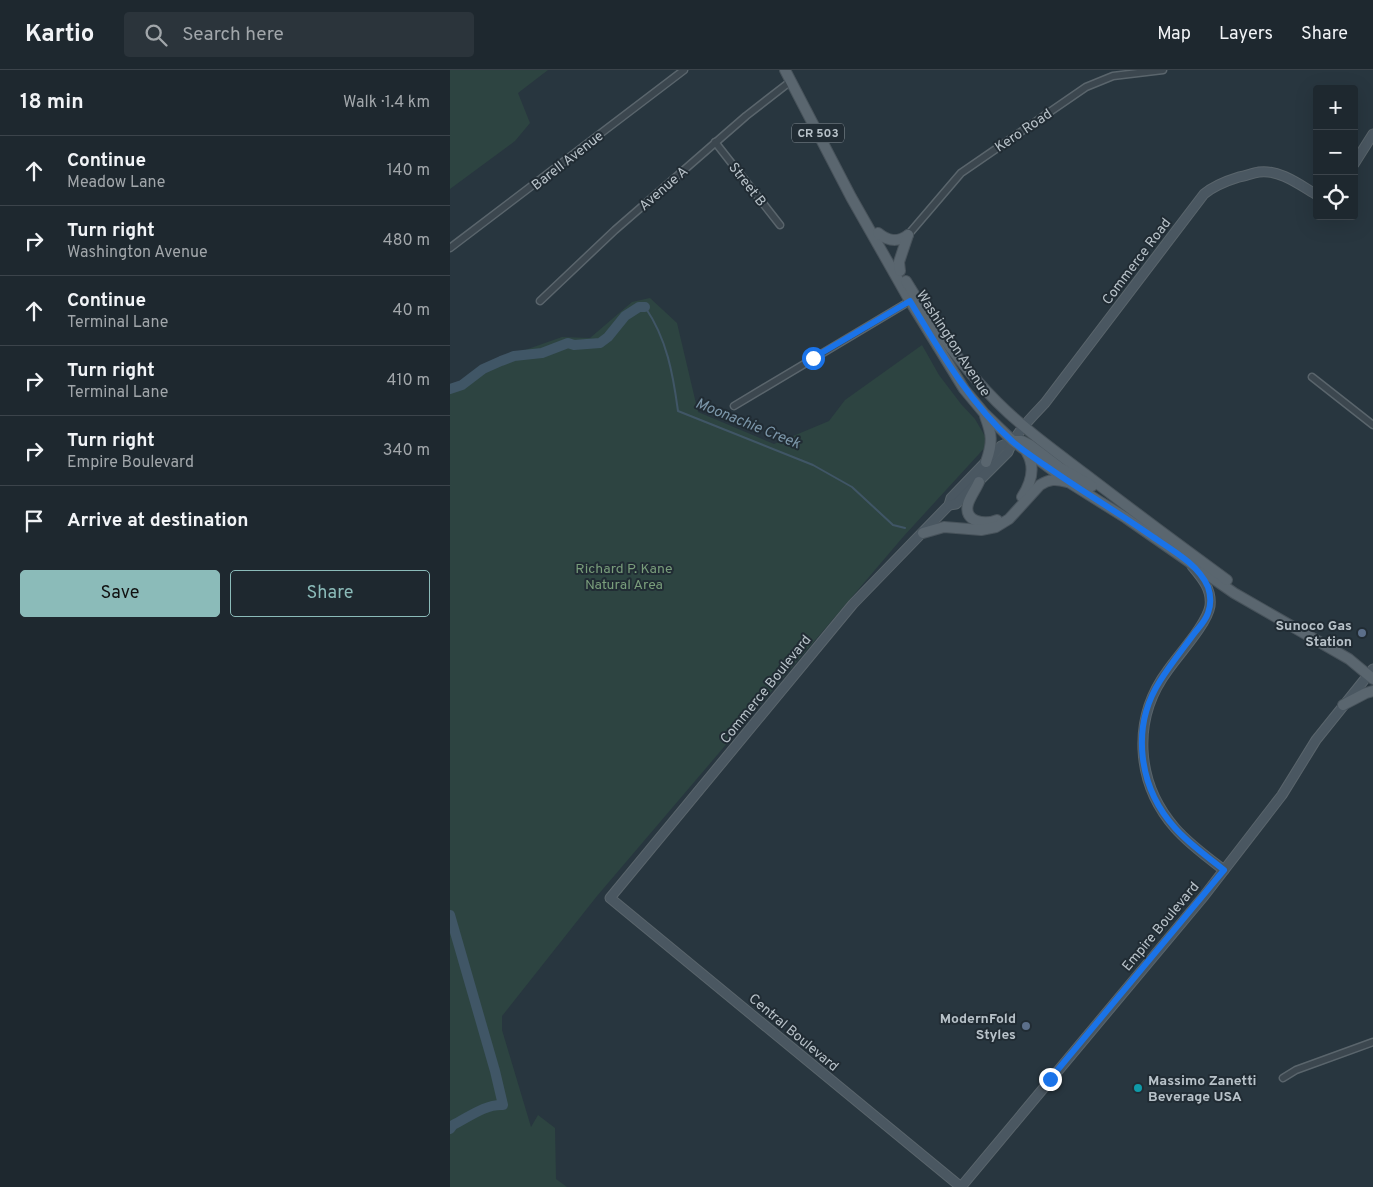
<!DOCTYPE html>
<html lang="en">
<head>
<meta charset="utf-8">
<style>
  body { margin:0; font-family:Overpass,sans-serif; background:#2b343b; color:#f1f3f6 }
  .controls { position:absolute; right:15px; top:15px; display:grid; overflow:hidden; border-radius:5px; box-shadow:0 5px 20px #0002 }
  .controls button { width:45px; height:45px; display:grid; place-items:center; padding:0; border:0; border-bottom:1px solid #3c444b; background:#1e282f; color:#f1f3f6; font:25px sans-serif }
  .stop { position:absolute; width:15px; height:15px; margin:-11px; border:4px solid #1a73e8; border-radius:50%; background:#fff }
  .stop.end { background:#1a73e8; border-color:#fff; box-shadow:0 1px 5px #0008 }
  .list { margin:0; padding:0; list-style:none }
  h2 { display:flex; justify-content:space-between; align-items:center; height:65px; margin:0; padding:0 20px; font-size:21px }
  h2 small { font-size:16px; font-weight:400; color:#a1a6aa }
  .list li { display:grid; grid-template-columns:32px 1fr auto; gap:15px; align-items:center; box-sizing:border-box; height:70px; padding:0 20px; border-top:1px solid #3c444b }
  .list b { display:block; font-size:19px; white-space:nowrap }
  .list p { margin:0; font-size:16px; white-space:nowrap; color:#a1a6aa }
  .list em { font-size:16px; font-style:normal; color:#a1a6aa }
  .actions { display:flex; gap:10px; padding:15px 20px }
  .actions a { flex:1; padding:11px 0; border:1px solid #8bbbb9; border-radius:5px; text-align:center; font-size:18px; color:#8bbbb9 }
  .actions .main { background:#8bbbb9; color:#111 }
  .icon { flex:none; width:28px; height:28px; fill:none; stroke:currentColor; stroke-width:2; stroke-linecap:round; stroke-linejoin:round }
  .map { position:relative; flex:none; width:923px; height:1117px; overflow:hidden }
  header { display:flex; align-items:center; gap:30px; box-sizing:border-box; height:70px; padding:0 25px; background:#1e282f; border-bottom:1px solid #3c444b }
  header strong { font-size:24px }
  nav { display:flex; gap:28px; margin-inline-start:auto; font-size:18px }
  .search { width:350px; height:45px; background:#2b343b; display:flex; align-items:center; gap:12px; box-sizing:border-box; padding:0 18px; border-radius:5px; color:#a1a6aa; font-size:19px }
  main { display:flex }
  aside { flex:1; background:#1e282f }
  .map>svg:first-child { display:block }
  .green { fill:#2d4441 }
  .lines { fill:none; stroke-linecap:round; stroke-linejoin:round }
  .stream { stroke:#405666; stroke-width:2 }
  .river { stroke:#405666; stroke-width:10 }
  .street-casing { stroke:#5a656c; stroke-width:9 }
  .secondary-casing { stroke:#5a656c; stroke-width:11 }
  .primary-casing { stroke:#48535b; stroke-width:12 }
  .street { stroke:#3c474f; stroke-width:6 }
  .secondary { stroke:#4a5761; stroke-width:9 }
  .primary { stroke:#5a666f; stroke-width:10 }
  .route { stroke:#1a73e8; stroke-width:6 }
  .service-dot { fill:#5c6f8a; stroke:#212c34; stroke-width:2 }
  .culture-dot { fill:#0f9aa8; stroke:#212c34; stroke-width:2 }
  .labels { text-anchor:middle; stroke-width:4; stroke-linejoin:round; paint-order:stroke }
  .shield { fill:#212c34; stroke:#8b959c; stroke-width:1 }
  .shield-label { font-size:12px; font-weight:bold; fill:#b8c2c9 }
  .street-label { font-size:14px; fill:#b8c2c9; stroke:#212c34 }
  .park-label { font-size:14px; fill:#799d7b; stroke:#212c34 }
  .poi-label { font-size:14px; font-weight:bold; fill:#b8c2c9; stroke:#212c34; text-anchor:end }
  .water-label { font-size:15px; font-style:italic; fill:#7c97aa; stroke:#212c34 }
</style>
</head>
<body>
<header>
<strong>Kartio</strong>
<div class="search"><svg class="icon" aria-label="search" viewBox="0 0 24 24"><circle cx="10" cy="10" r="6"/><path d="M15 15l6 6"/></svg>Search here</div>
<nav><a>Map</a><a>Layers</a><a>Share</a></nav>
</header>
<main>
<aside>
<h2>18 min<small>Walk · 1.4 km</small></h2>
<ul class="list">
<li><svg class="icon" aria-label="ahead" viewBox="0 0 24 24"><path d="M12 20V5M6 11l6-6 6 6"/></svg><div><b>Continue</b><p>Meadow Lane</p></div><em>140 m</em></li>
<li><svg class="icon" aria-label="right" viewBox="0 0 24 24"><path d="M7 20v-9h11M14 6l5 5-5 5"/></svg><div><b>Turn right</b><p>Washington Avenue</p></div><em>480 m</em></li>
<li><svg class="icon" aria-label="ahead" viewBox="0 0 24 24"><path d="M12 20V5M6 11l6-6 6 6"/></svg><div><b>Continue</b><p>Terminal Lane</p></div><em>40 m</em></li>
<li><svg class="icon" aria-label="right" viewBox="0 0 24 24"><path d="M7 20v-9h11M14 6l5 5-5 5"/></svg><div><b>Turn right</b><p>Terminal Lane</p></div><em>410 m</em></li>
<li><svg class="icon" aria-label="right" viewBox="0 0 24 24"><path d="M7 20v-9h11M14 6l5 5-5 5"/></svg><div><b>Turn right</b><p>Empire Boulevard</p></div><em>340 m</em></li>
<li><svg class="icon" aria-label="arrive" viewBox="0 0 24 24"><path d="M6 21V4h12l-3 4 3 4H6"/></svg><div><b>Arrive at destination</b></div></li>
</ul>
<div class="actions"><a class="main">Save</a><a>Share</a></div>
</aside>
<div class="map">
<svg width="923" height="1117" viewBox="0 0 923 1117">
  <rect width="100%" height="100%" fill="#28363f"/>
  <g class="green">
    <path d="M0,0H98L68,23L80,53L65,71L0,119Z"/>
    <path d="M200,228L227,253L248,342L324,374L379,351L395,330L472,275L489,305L511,334L525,349L539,373L453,467L147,826L52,946V960L81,1057L88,1045L105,1058L106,1109L117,1117H0V319L12,315L33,299L52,288L112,267L140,268L182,232Z"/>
  </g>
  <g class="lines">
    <path class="stream" d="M195,237C217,269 223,304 228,341L363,395L402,417L443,455L455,458"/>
    <g class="river">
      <path d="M0,319L12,315L33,299L51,291L64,286L92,283L118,273L124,275L150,273L158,267L175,246L189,237H195"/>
      <path d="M0,845L45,1001L53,1035C35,1034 19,1047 3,1055L0,1059"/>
    </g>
    <g class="street-casing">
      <g id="street">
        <path d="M265,72L330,155"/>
        <path d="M458,165L511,103L636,17L663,6L713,0"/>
        <path d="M0,178L234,0"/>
        <path d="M90,231L165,160L296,46L341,11"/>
        <path d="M862,307L923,355"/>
        <path d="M284,336L460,231"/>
        <path d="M833,1008L846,1000L923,972"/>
      </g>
    </g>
    <g class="secondary-casing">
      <g id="secondary">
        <path d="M904,94L923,64"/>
        <path d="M563,371L551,376L501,428L499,435L403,534L160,828L511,1117L754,826L832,725L866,670L923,599"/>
        <path d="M499,435L506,434L558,382C566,362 581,348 595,333L754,124C765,115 776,111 789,107C796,106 802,103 809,102C829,99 850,115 867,125"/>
        <path d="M742,496C752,508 762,519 760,536C757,554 729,584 718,600C682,648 685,712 725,758C739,774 757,787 774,800"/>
      </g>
    </g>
    <g class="primary-casing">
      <g id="primary">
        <path d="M335,0L401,127L460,231L514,319L534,343L563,371L620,413L676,448L784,523L899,589L923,609"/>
        <path d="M428,163C438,171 447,173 458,165"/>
        <path d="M450,201L449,192L458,165"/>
        <path d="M456,211C482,254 511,296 547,332C574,359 605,381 635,404C682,440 729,475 777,510"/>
        <path d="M535,346C542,365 543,372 536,392"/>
        <path d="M565,371H572L580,375L609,397L642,416"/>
        <path d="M529,412C526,419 520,427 518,434C513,452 535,455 547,450"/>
        <path d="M572,427C581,413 586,398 577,383"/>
        <path d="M473,463L494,457L531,460L546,457L559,449L590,415C599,409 606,409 617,412"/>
        <path d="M893,635L916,623L923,621"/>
      </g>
    </g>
    <use href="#street" class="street"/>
    <use href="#secondary" class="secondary"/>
    <use href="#primary" class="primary"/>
  </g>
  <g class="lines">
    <path class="route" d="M363,288L460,231C490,281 518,331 562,371C573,381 586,389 599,398C633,422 669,443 703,467C722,480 748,494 758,517C761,526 761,535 758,543C755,552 748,558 743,565C732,580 720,595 710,611C680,658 689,718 725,758C739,774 758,787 774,800L600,1009"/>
  </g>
  <g class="service-dot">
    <circle cx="912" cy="563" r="5"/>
    <circle cx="576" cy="956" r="5"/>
  </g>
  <circle class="culture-dot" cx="688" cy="1018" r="5"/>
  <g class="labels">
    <rect class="shield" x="342" y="53.5" width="52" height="19" rx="4"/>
    <g class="shield-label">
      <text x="368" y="67">CR 503</text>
    </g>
    <g class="street-label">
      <text transform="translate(573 60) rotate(-34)" y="5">Kero Road</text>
      <text transform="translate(117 90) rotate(-38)" y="5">Barell Avenue</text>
      <text transform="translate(298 114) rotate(52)" y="5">Street B</text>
      <text transform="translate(213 118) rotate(-41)" y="5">Avenue A</text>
      <text transform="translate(686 191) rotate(-53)" y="5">Commerce Road</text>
      <text transform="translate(504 273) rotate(57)" y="5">Washington Avenue</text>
      <text transform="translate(315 619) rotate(-51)" y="5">Commerce Boulevard</text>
      <text transform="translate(710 856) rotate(-50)" y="5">Empire Boulevard</text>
      <text transform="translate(344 962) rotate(40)" y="5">Central Boulevard</text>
    </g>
    <g class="park-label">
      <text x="174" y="503">Richard P. Kane<tspan x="174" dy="16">Natural Area</tspan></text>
    </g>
    <g class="poi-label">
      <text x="902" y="560">Sunoco Gas<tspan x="902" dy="16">Station</tspan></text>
      <text x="566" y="953">ModernFold<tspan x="566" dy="16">Styles</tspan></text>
      <text x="698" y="1015" text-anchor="start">Massimo Zanetti<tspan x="698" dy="16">Beverage USA</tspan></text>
    </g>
    <g class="water-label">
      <text transform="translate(298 353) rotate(22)" y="5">Moonachie Creek</text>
    </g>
  </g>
</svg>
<div class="controls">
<button>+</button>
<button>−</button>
<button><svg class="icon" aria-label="locate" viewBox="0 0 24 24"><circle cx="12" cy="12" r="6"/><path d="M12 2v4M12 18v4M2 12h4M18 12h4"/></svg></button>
</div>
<div class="stop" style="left:363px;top:288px"></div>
<div class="stop end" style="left:600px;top:1009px"></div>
</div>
</main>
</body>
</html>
